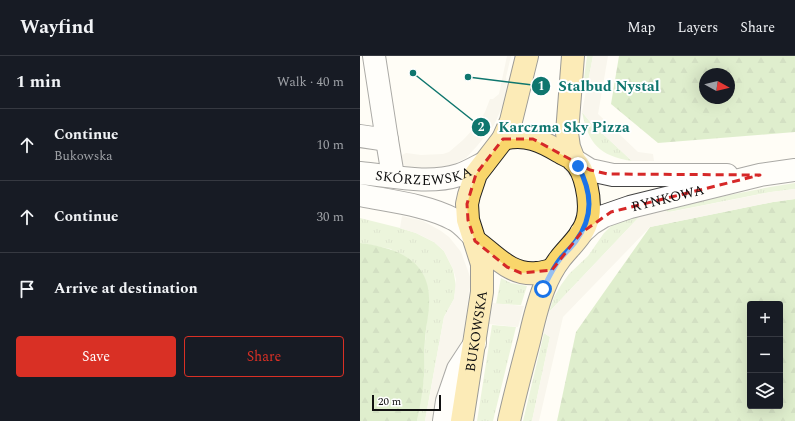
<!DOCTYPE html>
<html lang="en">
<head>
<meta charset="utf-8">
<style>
  body { margin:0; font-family:Spectral,serif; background:#20242c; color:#f1f3f6 }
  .controls { position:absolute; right:12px; bottom:12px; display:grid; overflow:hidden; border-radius:4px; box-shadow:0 4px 16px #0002 }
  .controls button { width:36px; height:36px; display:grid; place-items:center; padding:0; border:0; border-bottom:1px solid #363941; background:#171b24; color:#f1f3f6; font:20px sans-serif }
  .compass { position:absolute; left:339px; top:12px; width:36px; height:36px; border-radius:50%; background:#171b24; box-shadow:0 4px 16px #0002; rotate:98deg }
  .scale { position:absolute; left:12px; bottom:10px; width:69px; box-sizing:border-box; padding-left:4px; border:2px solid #111; border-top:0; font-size:11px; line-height:14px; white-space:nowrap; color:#111; -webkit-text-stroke:3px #fff; paint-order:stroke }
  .stop { position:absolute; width:12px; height:12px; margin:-9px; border:3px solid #1a73e8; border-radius:50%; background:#fff }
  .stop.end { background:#1a73e8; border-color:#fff; box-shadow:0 1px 4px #0008 }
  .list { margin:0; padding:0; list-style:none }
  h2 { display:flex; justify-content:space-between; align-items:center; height:52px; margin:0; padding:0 16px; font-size:17px }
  h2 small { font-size:13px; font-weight:400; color:#9ea1a6 }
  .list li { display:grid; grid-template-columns:26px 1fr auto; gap:12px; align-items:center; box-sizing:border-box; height:72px; padding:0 16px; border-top:1px solid #363941 }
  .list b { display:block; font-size:15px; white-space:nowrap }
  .list p { margin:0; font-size:13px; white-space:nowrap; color:#9ea1a6 }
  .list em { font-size:13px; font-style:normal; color:#9ea1a6 }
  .actions { display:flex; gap:8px; padding:12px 16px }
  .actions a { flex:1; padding:9px 0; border:1px solid #d93025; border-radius:4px; text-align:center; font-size:14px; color:#d93025 }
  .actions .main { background:#d93025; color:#fff }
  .icon { flex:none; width:22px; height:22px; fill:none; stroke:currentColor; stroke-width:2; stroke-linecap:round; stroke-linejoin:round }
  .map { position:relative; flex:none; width:435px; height:365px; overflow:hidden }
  header { display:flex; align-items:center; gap:24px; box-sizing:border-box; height:56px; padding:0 20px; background:#171b24; border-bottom:1px solid #363941 }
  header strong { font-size:19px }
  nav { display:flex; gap:22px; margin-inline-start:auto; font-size:14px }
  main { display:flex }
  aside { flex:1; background:#171b24 }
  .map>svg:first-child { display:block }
  .grass { fill:url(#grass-tufts) }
  .forest { fill:url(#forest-firs); fill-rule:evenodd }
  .plaza { fill:#f1ede2 }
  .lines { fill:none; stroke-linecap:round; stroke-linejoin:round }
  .minor-casing { stroke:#444; stroke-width:24 }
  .major-casing { stroke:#222; stroke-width:24 }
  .minor { stroke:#fff; stroke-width:22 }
  .major { stroke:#f9d66b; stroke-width:22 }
  .route { stroke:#1a73e8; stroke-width:5 }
  .marked { fill:none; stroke:#d62828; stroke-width:3; stroke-dasharray:8 5; stroke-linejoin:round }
  .labels { text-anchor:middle; stroke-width:4; stroke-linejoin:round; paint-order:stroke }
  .street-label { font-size:14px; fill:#111; stroke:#fff }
  .leader { fill:none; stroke:#0f766e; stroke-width:1.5 }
  .callout-dot { fill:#0f766e; stroke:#fff; stroke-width:1.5 }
  .mark-label { font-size:12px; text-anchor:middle; font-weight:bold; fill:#fff }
  .callout-label { font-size:15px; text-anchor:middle; font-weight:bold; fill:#0f766e; stroke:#fff; stroke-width:4; stroke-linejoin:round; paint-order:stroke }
</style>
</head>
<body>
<header>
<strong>Wayfind</strong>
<nav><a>Map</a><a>Layers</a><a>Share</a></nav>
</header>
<main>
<aside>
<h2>1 min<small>Walk · 40 m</small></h2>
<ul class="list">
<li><svg class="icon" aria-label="ahead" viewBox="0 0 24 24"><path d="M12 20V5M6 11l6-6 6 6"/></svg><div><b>Continue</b><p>Bukowska</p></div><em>10 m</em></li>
<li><svg class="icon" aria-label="ahead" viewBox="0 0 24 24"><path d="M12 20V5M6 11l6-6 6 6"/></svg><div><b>Continue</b></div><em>30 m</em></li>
<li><svg class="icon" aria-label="arrive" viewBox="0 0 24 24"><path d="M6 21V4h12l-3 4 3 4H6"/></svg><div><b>Arrive at destination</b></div></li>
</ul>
<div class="actions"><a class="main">Save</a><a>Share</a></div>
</aside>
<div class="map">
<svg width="435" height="365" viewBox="0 0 435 365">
  <defs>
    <pattern id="grass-tufts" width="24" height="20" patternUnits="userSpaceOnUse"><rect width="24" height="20" fill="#d5ebbd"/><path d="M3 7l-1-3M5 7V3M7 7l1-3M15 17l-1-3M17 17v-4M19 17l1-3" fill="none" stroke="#b6c8a1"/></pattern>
    <pattern id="forest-firs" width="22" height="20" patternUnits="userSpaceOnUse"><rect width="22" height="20" fill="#b9dc9c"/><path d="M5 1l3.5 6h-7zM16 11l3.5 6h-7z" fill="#9ebc85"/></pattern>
  </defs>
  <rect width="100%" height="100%" fill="#fffdf5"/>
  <g class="grass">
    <path d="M227,0H233L226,37H222Z"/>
    <path d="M222,56L231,67L272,105C239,100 228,87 222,56Z"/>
    <path d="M435,127V133L411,136L309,156L305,155L303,152L410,131Z"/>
    <path d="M280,160L189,256L194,241L201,229L209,218L228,200L244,177L256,165Z"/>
    <path d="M0,162L40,172L56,177L74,186L84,195L93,213L96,230L94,243L84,261L65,365H57L64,321L65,285L69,241L31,193L0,187Z"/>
    <path d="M141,222L151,227L167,230L161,249L136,248Z"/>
    <path d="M132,269L156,271L133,365H117Z"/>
    <path d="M184,277L190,281L172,365H163Z"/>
  </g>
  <g class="forest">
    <path d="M259,0H435V76L298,87L251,48ZM345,18H369V42H345Z"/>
    <path d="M435,143V365H197L216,276L290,171L413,146ZM390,248H420V350H390Z"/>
    <path d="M0,187C32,191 68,202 69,241C70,255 66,269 65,283C64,295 65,308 64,320C63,335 60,350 57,365H0Z"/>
  </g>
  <g class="plaza">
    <path d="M147,0H151L146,21L147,27L143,49L134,69L117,90L106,102L88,111L74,113L50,112L43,109L41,103L42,99L46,97L61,99L83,98L89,96L103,84L117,69L125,56L130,43H133L139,38Z"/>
    <path d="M233,0H248L238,58L278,96L293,98L294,105H272L231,67L222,56Z"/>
    <path d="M435,133V143L413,146L290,171L203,261L179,365H172L190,281L184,277L189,256L280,160L303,152L305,155L310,156L411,136Z"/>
    <path d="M42,160L63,165L81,175L89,181L101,196L108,215L111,224L103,280L82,345L79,365H65L84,261L94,243L96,223L93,213L84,195L74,186L56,177L40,172Z"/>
    <path d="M133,247L164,250L158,271L129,268Z"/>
  </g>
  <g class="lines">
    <g class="minor-casing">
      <g id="minor">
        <path d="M0,80L27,84L14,0"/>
        <path d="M27,84L33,120"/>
        <path d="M214,104L230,114L253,119H367"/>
        <path id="s1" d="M0,117C32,120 68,129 99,119C108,116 116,111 124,107"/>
        <path d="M0,139C29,145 67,149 93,163C100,166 106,173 112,179"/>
        <path id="s2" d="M221,177L231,168L244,160L270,151L400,119L435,114"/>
        <path d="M84,365L87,345L98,313L115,287"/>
      </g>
    </g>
    <g class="major-casing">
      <g id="major">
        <path d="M213,0L207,77L209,91L214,104"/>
        <path d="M143,83C165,77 182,85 200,96C204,99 210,100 213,104C226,114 231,145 228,161C225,178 210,190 200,203C193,212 188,222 184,232C177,249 173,268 169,285C162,312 155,338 149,365"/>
        <path d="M115,185C135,199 150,220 177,217C182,217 187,215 192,214"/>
        <path id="s3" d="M102,365L122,236V208L108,164L107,148L109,139L116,118L143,83L151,65L167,0"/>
      </g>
    </g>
    <use href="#minor" class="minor"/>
    <use href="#major" class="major"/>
  </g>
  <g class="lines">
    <path class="route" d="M183,233C188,223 193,212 200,203C205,197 211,192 216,185C234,160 232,136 218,110"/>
  </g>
  <path d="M0 0H435V365H0ZM143,83H173L230,114L248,118L400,119L251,156L221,177L192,214L161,217L147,211L115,185L108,164L107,148L116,118Z" fill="#fffdf5" fill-opacity=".55" fill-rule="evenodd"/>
  <path class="marked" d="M143,83H173L230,114L248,118L400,119L251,156L221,177L192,214L161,217L147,211L115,185L108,164L107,148L116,118Z"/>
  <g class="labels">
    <g class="street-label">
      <text dy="5" stroke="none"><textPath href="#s1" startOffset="64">SKÓRZEWSKA</textPath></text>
      <text dy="5" stroke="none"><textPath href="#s2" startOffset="95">RYNKOWA</textPath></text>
      <text dy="5" stroke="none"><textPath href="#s3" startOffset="91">BUKOWSKA</textPath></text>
    </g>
  </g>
  <path class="leader" d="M108 21L181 30M53 17L121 71"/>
  <g class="callout-dot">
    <circle cx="108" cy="21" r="4"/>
    <circle cx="53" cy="17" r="4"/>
    <circle cx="181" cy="30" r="10"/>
    <circle cx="121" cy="71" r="10"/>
  </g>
  <g class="mark-label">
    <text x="181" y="34">1</text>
    <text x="121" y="75">2</text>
  </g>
  <g class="callout-label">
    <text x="249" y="35">Stalbud Nystal</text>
    <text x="204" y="76">Karczma Sky Pizza</text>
  </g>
</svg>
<div class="controls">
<button>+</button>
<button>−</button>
<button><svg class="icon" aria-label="layers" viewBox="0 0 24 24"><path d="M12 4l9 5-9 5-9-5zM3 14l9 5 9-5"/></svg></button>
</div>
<svg class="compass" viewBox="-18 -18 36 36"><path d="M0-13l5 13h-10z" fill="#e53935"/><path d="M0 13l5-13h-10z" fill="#9ea1a6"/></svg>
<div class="scale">20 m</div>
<div class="stop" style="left:183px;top:233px"></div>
<div class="stop end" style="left:218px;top:110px"></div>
</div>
</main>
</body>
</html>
